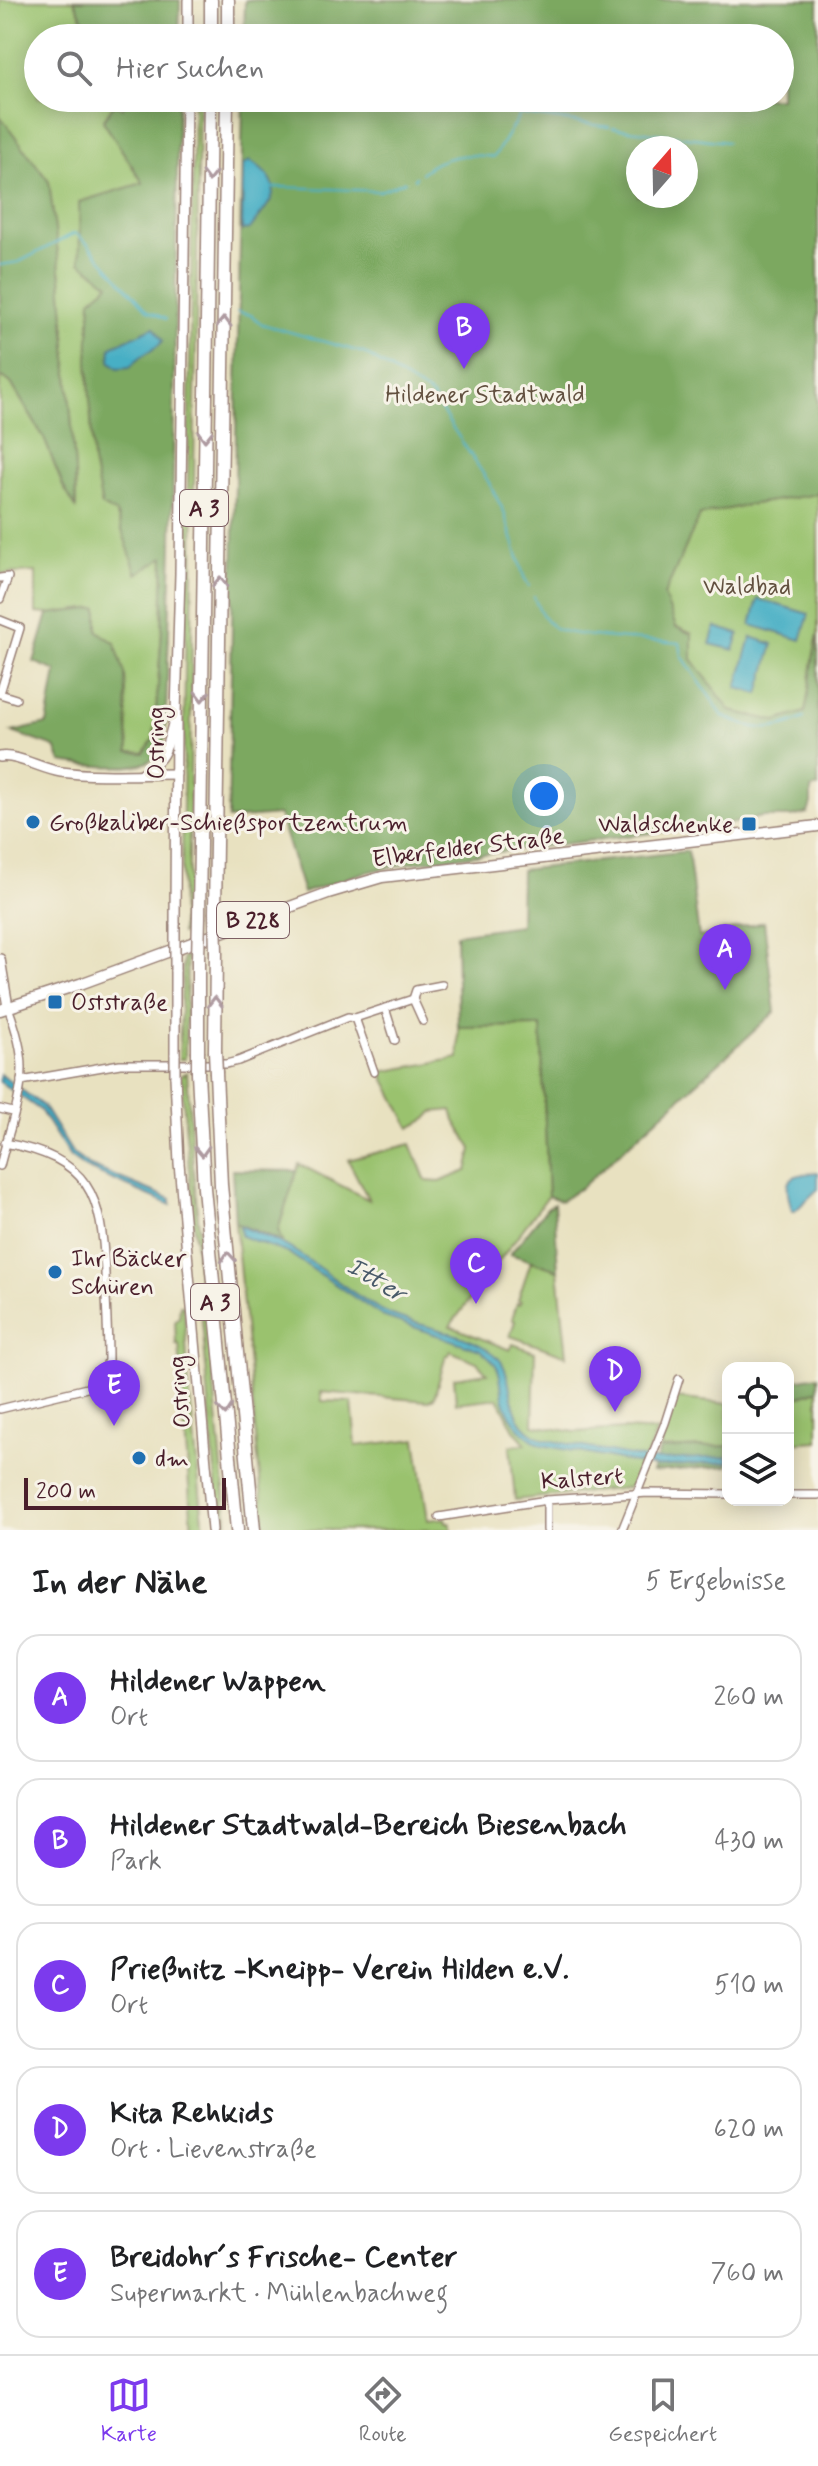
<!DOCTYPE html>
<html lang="de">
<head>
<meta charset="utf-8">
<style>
  body { margin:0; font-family:Mynerve,sans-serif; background:#f2f2f2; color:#202124 }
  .controls { position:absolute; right:24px; bottom:24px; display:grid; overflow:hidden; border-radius:16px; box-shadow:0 4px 20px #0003 }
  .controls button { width:72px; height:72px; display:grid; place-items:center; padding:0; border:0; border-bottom:2px solid #e0e0e0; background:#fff; color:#202124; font:40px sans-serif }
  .compass { position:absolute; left:626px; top:136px; width:72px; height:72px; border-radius:50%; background:#fff; box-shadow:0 4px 20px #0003; rotate:20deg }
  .scale { position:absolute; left:24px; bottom:20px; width:202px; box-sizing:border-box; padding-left:8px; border:4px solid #4a1f2b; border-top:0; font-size:22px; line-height:28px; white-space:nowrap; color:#4a1f2b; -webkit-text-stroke:6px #f7f3e8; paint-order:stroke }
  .you { position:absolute; left:544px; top:796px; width:28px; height:28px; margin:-20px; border:6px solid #fff; border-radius:50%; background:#1a73e8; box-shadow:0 0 0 12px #1a73e833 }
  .badge { display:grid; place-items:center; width:52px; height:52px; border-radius:50%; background:#7c3aed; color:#fff; font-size:26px; font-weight:700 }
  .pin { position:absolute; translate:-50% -66px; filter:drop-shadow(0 2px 4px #0008) }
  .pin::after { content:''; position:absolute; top:42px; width:28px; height:24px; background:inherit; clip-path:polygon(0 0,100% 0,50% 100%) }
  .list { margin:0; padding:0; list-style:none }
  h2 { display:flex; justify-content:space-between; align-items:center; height:104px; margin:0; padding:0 32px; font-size:34px }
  h2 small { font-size:26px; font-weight:400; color:#757577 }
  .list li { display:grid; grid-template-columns:52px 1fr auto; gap:24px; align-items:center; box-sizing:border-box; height:128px; margin:0 16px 16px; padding:0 16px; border:2px solid #e0e0e0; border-radius:24px }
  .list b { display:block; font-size:30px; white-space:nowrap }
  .list p { margin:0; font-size:26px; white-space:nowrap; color:#757577 }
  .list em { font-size:26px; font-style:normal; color:#757577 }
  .icon { flex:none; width:44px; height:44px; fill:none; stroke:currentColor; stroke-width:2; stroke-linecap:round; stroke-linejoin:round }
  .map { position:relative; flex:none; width:818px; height:1530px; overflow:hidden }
  .search { position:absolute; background:#fff; box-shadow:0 4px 20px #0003; left:24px; right:24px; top:24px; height:88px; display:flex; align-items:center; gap:20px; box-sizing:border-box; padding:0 28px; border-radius:44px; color:#757577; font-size:30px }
  .sheet { height:824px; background:#fff }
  nav { display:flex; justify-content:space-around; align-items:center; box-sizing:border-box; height:112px; border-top:2px solid #e0e0e0; background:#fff; font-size:22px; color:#757577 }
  nav a { display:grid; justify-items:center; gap:4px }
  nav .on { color:#7c3aed }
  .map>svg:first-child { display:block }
  .green { fill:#9ac26e; stroke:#72704c; stroke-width:2 }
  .forest { fill:#7ba861; stroke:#626446; stroke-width:2; fill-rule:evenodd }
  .water { fill:#46afc5; stroke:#486778; stroke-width:2 }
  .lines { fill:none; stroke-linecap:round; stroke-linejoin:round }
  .stream { stroke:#46afc5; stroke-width:2 }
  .street-casing { stroke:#998076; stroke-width:10 }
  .secondary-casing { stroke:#998076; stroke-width:12 }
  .primary-casing { stroke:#998076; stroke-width:13 }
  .highway-casing { stroke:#998076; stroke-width:15 }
  .street { stroke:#fff; stroke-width:7 }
  .secondary { stroke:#fff; stroke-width:9 }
  .primary { stroke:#fff; stroke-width:10 }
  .highway { stroke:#fff; stroke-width:12 }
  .secondary-bridge-casing { stroke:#998076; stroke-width:12; stroke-linecap:butt }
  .highway-bridge-casing { stroke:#998076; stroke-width:15; stroke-linecap:butt }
  .secondary-bridge { stroke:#fff; stroke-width:9 }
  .highway-bridge { stroke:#fff; stroke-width:12 }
  .oneway { stroke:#ae9aa0 }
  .poi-dot { fill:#1f6fb2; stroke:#f7f3e8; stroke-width:3 }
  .labels { text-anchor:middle; stroke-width:6; stroke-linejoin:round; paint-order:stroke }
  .shield { fill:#f7f3e8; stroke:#7e5f64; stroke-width:2 }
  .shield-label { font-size:22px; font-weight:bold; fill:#4a1f2b }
  .park-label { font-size:24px; fill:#62503f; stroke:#f7f3e8 }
  .street-label { font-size:24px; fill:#4a1f2b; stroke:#f7f3e8 }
  .poi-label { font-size:24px; fill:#4a1f2b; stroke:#f7f3e8; text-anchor:start }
  .water-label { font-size:26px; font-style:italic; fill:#485969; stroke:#f7f3e8 }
</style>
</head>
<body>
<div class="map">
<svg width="818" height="1530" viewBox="0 0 818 1530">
  <rect width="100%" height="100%" fill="#f7f3e8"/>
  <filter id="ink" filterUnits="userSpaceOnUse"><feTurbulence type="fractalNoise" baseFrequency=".0125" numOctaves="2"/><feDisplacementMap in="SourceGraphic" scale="16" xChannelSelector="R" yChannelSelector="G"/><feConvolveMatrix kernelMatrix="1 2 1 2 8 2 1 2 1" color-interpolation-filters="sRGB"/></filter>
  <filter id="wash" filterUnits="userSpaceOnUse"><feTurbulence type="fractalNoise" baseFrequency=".006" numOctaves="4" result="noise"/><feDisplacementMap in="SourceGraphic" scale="32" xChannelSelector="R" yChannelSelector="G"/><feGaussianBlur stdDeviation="1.8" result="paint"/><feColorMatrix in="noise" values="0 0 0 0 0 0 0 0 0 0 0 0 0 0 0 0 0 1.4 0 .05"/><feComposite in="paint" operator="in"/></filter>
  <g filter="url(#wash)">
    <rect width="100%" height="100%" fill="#e8e1c0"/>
    <g class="green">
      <path d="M0,0H74L91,37L38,38V98H104L114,104L103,121L143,183L79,202L109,284L116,512L137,573L164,556L162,630L154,738L144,753L129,752L126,715L115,643L98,632V608L48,614L36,613V572L0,574V378L3,377L11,383L44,438L63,486L76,506L75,471L61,278L49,182L0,116Z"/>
      <path d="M194,98H199L188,932L181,934Z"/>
      <path d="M818,494V635C811,660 811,686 805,712L776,722L730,711L692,659V634L676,627L663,595L700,515L747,505Z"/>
      <path d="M187,956L185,1059H179L183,958Z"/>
      <path d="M541,1026L548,1196L450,1326L510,1350L513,1344L535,1352L533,1425L575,1432L625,1429L657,1431L634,1485L627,1488L515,1500L510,1446L526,1444L514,1430L498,1398L456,1403L454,1378L487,1373L477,1362L450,1351L449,1355H446L434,1398L428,1401L321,1392L322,1401L352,1402L356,1446L416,1439L428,1520L445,1518L446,1522H449L452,1530H265L235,1223L281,1240L278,1230L299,1164L369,1200L348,1160L411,1144L426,1181L439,1182L467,1171L472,1149L455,1121L452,1110L433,1112L427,1119L410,1128L381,1072L459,1058L458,1027Z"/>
      <path d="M187,1072L193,1166L228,1530H220L181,1075Z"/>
      <path d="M531,1261L558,1270L567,1356L510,1336L515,1321L512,1319L517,1303L520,1304L521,1301L518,1300Z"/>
      <path d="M180,1305H184L188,1378L204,1530H192L179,1344H176L175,1321L179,1317Z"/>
      <path d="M818,1390V1441L788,1443V1400Z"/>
      <path d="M675,1398L728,1404V1446L660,1449Z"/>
    </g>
    <g class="forest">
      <path d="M74,0H180L179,38L91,37Z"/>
      <path d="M245,0H818V494L747,505L700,515L664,595L676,627L692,634V659L731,711L776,721L805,712C811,686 811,660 818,635V787L811,789V804L808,813L792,817H762L734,823L410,863L362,873L303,893L279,815L228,819L243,98H780V38H244ZM638,148H686V196H638Z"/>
      <path d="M128,98H178L172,551L165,739C160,749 156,759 145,763C130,770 78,765 61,762L55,747L12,732L47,724L56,671L34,662L48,614L98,608V631L115,643L125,674L129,752L144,753L154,738L162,630L164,557L137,574L116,513L102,506L93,462L88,360L91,300L109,284L80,262L79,202L143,183L103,121L114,104L122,108Z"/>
      <path d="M0,116L49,182L61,278L75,471L76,508L63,486L44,438L11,383L3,377L0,378Z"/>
      <path d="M688,851L699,937L764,922L775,1012L583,1186L561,1201L548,1196L541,1026L458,1027L456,934L520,925L521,870Z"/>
      <path d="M232,1170L297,1171L278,1230L282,1241L235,1223Z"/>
      <path d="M554,1203L558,1270L510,1254L547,1208Z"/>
      <path d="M818,1376V1390L788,1400V1381Z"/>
      <path d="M728,1446V1466L652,1472L660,1449Z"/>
    </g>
    <g class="water">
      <path d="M250,161C289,187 273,198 250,229L242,230L243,165Z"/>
      <path d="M154,327L163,341C152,353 142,352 130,367L118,368L110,361L111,347Z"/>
      <path d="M758,599L809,614L801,640L751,625Z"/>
      <path d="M715,627L739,634L734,650L710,644Z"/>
      <path d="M751,637L773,644L759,694L737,688Z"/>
      <path d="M0,1074L43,1106L73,1154L88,1165L171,1199V1205L85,1168L70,1157L40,1110L0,1082Z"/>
      <path d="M818,1172V1189L795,1211H792C783,1178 786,1176 818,1172Z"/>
      <path d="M240,1226C259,1234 279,1240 296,1252C325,1270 352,1295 383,1311C418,1328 462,1330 493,1353C521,1374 498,1420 543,1439L641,1458L657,1460L728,1457V1462L655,1467L542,1445C525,1437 511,1422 505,1404C496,1377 508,1370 480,1350L382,1316L290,1254L241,1236Z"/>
    </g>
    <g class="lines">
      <g class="stream">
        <path d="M613,128L727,142"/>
        <path d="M421,173C442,155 467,153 494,157L520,114L609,127"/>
        <path d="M414,179L416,177"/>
        <path d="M273,188L282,187L380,191L405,181"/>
        <path d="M0,265L19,262L75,233L87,243L148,311L166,319"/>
        <path d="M237,312L251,315L262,324L364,353L431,395L488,481L504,512L524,577L529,586"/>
        <path d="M534,597C538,608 544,621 555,628C573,638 655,640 680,643L682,656L723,716C753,731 774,733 804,718"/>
      </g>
    </g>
  </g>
  <g filter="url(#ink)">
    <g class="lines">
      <g class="street-casing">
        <g id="street">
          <path d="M0,578L8,577L0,599"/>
          <path d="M0,620L20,628L0,693"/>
          <path d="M0,694L16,699"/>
          <path d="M413,999L416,990L442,985"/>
          <path d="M385,1008L395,1040"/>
          <path d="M355,1018L374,1072"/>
          <path d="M21,1081L120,1064H226L238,1061L348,1017L355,1018L413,999L423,1021"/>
          <path d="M0,1109L13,1112"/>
          <path d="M0,1166C7,1136 22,1098 22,1068C22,1048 15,1026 8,1007"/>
          <path d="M0,1409L91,1387L103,1377L108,1360C108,1331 106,1302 105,1273C102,1194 90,1159 5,1143"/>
          <path d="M788,1495H818"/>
          <path d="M439,1517L547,1500L648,1493L728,1494"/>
          <path d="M547,1530V1500"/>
          <path d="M622,1530L665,1423L679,1379"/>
        </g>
      </g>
      <g class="secondary-casing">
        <g id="secondary">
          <path d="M188,38V0"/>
          <path d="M0,757C17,754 41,769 61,772C98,777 138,774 176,774"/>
          <path d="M142,773C165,759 166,750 173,724"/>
          <path d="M175,925L176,713L180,574L186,98"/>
          <path d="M0,959L8,1007"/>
          <path d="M175,970V1055"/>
          <path d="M175,1076L179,1163L212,1530"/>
        </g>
      </g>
      <g class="primary-casing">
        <path id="primary" d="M0,1010L80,984L328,893L382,877L818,826"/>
      </g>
      <g class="highway-casing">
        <g id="highway">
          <path d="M211,38V0"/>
          <path d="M228,38V0"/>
          <path d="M215,912L227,98"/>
          <path d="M199,917L210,98"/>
          <path d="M198,1051V960"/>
          <path d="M215,1051L216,952"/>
          <path d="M198,1073L204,1188L237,1530"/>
          <path d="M216,1073L221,1185L254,1530"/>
        </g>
      </g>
      <use href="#street" class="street"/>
      <use href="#secondary" class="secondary"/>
      <use href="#primary" class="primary"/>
      <use href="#highway" class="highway"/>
      <g class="secondary-bridge-casing">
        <g id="secondary-bridge">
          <path d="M175,925V970"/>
          <path d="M175,1055V1076"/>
        </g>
      </g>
      <g class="highway-bridge-casing">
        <g id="highway-bridge">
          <path d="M215,912L216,952"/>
          <path d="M198,960L199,917"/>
          <path d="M198,1051V1073"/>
          <path d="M215,1051L216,1073"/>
        </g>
      </g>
      <use href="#secondary-bridge" class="secondary-bridge"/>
      <use href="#highway-bridge" class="highway-bridge"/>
    </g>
    <defs><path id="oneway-chevron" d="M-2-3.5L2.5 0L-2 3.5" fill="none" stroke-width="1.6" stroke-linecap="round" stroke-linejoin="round" transform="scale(2)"/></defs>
    <g class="oneway">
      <use href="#oneway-chevron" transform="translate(209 176) rotate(91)"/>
      <use href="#oneway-chevron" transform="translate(224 322) rotate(-89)"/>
      <use href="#oneway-chevron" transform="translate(205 436) rotate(91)"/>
      <use href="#oneway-chevron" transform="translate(220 582) rotate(-89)"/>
      <use href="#oneway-chevron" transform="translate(202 696) rotate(91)"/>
      <use href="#oneway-chevron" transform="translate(215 1002) rotate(-90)"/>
      <use href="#oneway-chevron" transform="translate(202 1151) rotate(87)"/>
      <use href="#oneway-chevron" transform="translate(228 1257) rotate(-95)"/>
      <use href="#oneway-chevron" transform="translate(225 1410) rotate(85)"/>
    </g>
  </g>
  <g class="poi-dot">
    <circle cx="33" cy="822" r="8"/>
    <rect x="741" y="816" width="16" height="16" rx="4"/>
    <rect x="47" y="994" width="16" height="16" rx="4"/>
    <circle cx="55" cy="1272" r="8"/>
    <circle cx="139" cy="1458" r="8"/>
  </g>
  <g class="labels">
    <g class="shield">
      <rect x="180" y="490" width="48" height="36" rx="6"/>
      <rect x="217" y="902" width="72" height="36" rx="6"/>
      <rect x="191" y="1284" width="48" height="36" rx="6"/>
    </g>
    <g class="shield-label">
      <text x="204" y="516">A 3</text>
      <text x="253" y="928">B 228</text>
      <text x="215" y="1310">A 3</text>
    </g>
    <g class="park-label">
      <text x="485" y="402">Hildener Stadtwald</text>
      <text x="747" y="594">Waldbad</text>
    </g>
    <g class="street-label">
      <text transform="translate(156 743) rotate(-90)" y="8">Ostring</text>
      <text transform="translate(468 847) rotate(-7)" y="8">Elberfelder Straße</text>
      <text transform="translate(179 1392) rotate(-95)" y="8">Ostring</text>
      <text transform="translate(582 1478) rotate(-4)" y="8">Kalstert</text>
    </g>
    <g class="poi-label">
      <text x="49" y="830">Großkaliber-Schießsportzentrum</text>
      <text x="733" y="832" text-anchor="end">Waldschenke</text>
      <text x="71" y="1010">Oststraße</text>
      <text x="71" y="1266">Ihr Bäcker<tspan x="71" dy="28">Schüren</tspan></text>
      <text x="155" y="1466">dm</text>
    </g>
    <g class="water-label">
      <text transform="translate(377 1279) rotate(31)" y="9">Itter</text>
    </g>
  </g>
</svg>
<div class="controls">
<button><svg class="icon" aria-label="locate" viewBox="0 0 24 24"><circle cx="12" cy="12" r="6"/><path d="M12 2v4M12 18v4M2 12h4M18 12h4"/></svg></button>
<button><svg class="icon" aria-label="layers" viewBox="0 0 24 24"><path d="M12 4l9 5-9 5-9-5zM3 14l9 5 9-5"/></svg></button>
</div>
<svg class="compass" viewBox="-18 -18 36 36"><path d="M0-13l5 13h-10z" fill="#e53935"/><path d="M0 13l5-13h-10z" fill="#757577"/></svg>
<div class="scale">200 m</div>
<div class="you"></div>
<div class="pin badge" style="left:725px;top:990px">A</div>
<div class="pin badge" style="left:464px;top:369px">B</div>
<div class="pin badge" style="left:476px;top:1304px">C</div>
<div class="pin badge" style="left:615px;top:1412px">D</div>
<div class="pin badge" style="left:114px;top:1426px">E</div>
<div class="search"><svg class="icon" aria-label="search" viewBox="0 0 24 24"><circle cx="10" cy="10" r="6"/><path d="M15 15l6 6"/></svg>Hier suchen</div>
</div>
<section class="sheet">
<h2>In der Nähe<small>5 Ergebnisse</small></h2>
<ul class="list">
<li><span class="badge">A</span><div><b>Hildener Wappen</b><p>Ort</p></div><em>260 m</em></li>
<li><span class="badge">B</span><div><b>Hildener Stadtwald-Bereich Biesenbach</b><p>Park</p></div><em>430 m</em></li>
<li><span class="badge">C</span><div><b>Prießnitz -Kneipp- Verein Hilden e.V.</b><p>Ort</p></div><em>510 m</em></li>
<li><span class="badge">D</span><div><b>Kita Rehkids</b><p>Ort · Lievenstraße</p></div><em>620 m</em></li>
<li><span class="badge">E</span><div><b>Breidohr´s Frische- Center</b><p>Supermarkt · Mühlenbachweg</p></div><em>760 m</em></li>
</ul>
</section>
<nav>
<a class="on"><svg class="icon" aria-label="map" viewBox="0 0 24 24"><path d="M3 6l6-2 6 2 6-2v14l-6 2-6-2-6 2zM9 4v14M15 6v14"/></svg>Karte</a>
<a><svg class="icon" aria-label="directions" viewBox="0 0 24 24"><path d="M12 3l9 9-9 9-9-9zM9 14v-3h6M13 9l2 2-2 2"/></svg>Route</a>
<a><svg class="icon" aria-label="saved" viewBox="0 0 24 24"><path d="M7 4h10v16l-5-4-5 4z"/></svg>Gespeichert</a>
</nav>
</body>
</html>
